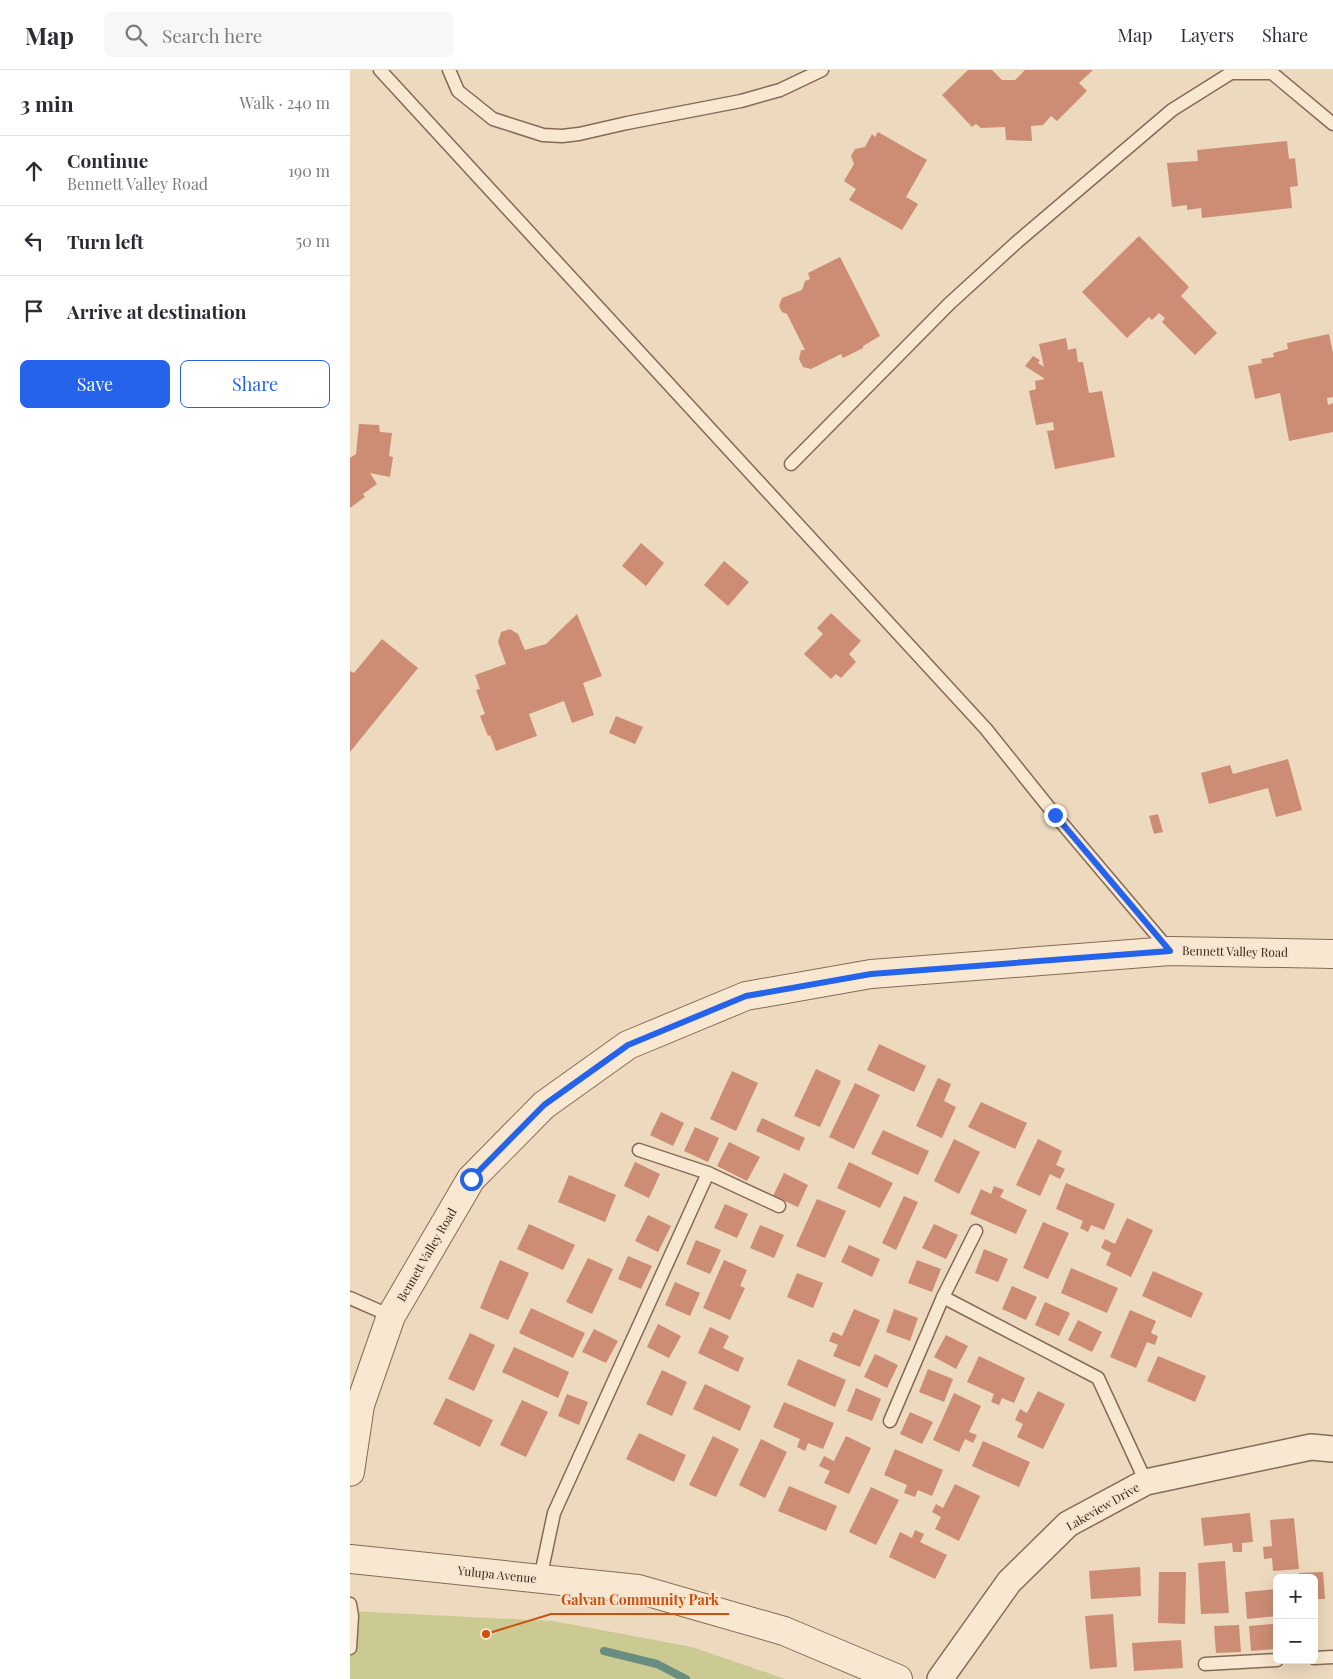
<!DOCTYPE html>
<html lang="en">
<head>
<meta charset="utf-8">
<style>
  body { margin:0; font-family:"Playfair Display",serif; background:#f7f7f7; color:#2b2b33 }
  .controls { position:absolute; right:15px; bottom:15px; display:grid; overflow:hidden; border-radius:8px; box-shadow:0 5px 20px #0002 }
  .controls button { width:45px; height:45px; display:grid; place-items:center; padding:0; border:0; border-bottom:1px solid #e1e1e2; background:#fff; color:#2b2b33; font:25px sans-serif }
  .stop { position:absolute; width:15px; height:15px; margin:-11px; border:4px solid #2563eb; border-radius:50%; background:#fff }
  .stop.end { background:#2563eb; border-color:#fff; box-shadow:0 1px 5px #0008 }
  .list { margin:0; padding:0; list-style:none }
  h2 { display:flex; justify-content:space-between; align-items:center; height:65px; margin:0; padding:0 20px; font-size:21px }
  h2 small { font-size:16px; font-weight:400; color:#7c7c81 }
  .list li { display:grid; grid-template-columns:32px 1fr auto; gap:15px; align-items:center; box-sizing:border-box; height:70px; padding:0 20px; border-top:1px solid #e1e1e2 }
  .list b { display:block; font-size:19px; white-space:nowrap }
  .list p { margin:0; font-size:16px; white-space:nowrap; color:#7c7c81 }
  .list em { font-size:16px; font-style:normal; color:#7c7c81 }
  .actions { display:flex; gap:10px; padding:15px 20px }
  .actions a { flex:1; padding:11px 0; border:1px solid #2563eb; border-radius:8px; text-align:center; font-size:18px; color:#2563eb }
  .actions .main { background:#2563eb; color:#fff }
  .icon { flex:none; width:28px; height:28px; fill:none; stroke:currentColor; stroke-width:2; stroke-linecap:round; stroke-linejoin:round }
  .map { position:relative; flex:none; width:983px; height:1609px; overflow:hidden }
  header { display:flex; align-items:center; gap:30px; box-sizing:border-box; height:70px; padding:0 25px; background:#fff; border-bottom:1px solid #e1e1e2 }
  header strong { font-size:24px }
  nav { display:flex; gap:28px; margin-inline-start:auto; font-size:18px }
  .search { width:350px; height:45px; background:#f7f7f7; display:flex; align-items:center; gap:12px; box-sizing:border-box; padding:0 18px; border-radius:8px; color:#7c7c81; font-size:19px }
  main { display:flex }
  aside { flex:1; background:#fff }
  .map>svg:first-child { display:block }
  .green { fill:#cbca93 }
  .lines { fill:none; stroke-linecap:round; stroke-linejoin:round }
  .stream { stroke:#698d7f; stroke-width:8 }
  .building { fill:#cc8d74 }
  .service-casing { stroke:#866a57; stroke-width:15 }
  .minor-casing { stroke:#866a57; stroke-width:28 }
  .tertiary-casing { stroke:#866a57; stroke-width:30 }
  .service { stroke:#f9e8d1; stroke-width:12 }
  .minor { stroke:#f9e8d1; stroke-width:25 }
  .tertiary { stroke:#f9e8d1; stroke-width:28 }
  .route { stroke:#2563eb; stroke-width:6 }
  .labels { text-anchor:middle; stroke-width:4.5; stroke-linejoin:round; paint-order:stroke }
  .street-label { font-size:12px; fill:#35251c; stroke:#f5e5ce }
  .leader { fill:none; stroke:#cd510e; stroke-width:2 }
  .callout-dot { fill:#cd510e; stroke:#f5e5ce; stroke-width:2 }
  .callout-label { font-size:14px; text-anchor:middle; font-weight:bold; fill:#cd510e; stroke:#f5e5ce; stroke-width:4.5; stroke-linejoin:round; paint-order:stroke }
</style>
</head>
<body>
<header>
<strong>Map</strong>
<div class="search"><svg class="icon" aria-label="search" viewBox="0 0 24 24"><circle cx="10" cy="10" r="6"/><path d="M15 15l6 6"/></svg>Search here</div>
<nav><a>Map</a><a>Layers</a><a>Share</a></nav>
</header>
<main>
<aside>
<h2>3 min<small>Walk · 240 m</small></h2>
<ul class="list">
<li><svg class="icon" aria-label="ahead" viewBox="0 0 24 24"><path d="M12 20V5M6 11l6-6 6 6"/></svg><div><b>Continue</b><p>Bennett Valley Road</p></div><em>190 m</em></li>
<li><svg class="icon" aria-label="left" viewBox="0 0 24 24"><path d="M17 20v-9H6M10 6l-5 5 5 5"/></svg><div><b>Turn left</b></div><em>50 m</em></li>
<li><svg class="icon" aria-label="arrive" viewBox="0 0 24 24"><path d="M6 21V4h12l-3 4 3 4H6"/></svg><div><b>Arrive at destination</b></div></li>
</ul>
<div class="actions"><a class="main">Save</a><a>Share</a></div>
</aside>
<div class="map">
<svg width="983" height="1609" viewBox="0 0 983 1609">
  <rect width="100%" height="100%" fill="#edd9be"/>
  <path class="green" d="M0,1541L203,1551L342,1577L435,1609H0Z"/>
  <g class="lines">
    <path class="stream" d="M254,1581L307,1594L336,1609"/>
  </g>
  <g class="building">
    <path d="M618,0H642L652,10H665L675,0H743L729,13L737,21L707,51L701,46L693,55L681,56L682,71L656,70L655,57L631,58L626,54L622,57L592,25Z"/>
    <path d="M528,62L577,90L556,127L568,134L552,160L499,130L506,119L494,111L504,94L501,86L505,79L515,77L522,64L525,67Z"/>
    <path d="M937,71L939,89L945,88L948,116L940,117L942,138L852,148L851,138L837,140V135L822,137L817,93L848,91L847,80Z"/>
    <path d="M789,166L839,217L831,226L867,263L845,285L812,252L815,248L809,243L802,250L799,247L777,268L732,222Z"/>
    <path d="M490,187L530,266L513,276V278L493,288L491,284L461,299L453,297L449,289L451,280H455L437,244L432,242L429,236L432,228L452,220L455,211L460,209L458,203Z"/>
    <path d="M979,264L983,283V327L977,328L978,335L983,333V362L939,371L930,323L905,329L898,296L912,293L911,289L924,287L923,283L938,279L937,273Z"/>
    <path d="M716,268L718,280L726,278L728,292H733L739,323L752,321L765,387L705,399L697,361L704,360L703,352L686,355L679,321L686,319L685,311L695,309L675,296L683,286L690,290L688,293L694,297L689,274Z"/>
    <path d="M9,354L29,355L30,362L42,363L39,386L43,387L40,407L20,403L27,414L13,424L15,427L0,438V388L6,384Z"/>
    <path d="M291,473L314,493L296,516L272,496Z"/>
    <path d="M374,491L399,512L378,536L354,515Z"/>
    <path d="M481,543L511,571L499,584L506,592L491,608L486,604L481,609L454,584L473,564L467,558Z"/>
    <path d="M227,544L252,606L233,613L244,645L222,653L214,631L179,644L187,666L146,681L140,665L138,666L130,646L135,644L126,620L130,619L125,605L156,594L148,572L151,562L160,559L168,564L175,580L196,574Z"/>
    <path d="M32,569L68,598L0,682V601L4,603Z"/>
    <path d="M266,646L293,657L285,674L259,663Z"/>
    <path d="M938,689L952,740L926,747L918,718L859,734L851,703L880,695L883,704Z"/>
    <path d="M808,744L813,762L804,764L799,746Z"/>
    <path d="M529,974L576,996L564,1022L517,1000Z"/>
    <path d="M466,999L491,1011L470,1057L444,1046Z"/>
    <path d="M382,1001L408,1013L386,1061L360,1049Z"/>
    <path d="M588,1008L601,1014L594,1031L606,1037L592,1068L566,1056Z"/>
    <path d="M505,1013L530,1025L504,1079L479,1067Z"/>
    <path d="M631,1032L677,1053L665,1079L618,1057Z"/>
    <path d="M311,1042L334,1053L323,1076L300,1065Z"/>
    <path d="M412,1048L455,1068L449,1081L406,1061Z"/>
    <path d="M345,1057L369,1068L358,1092L334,1081Z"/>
    <path d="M533,1060L579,1081L568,1105L521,1084Z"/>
    <path d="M604,1069L630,1082L609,1124L584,1111Z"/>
    <path d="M688,1069L712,1081L706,1095L715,1099L710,1109L700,1104L690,1126L666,1115Z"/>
    <path d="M379,1072L410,1087L397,1111L367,1096Z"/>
    <path d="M285,1092L310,1104L299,1128L274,1116Z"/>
    <path d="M499,1092L543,1113L530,1138L487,1118Z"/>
    <path d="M434,1103L458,1115L448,1137L423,1126Z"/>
    <path d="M219,1105L266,1125L255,1152L208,1132Z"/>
    <path d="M716,1113L765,1134L754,1160L741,1155L738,1162L730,1158L733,1151L706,1139Z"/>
    <path d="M644,1116L654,1120L650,1127L677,1140L666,1164L620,1144L631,1119L641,1124Z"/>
    <path d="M554,1126L568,1132L546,1180L532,1173Z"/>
    <path d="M467,1129L496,1141L475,1188L446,1176Z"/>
    <path d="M375,1134L398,1144L387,1168L364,1158Z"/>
    <path d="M298,1145L321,1156L308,1182L285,1171Z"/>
    <path d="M777,1148L803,1160L781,1207L756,1195L761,1183L751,1178L755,1169L765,1174Z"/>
    <path d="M693,1152L719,1163L698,1209L673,1198Z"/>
    <path d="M179,1154L225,1175L213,1200L167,1179Z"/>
    <path d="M584,1154L608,1165L596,1189L572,1178Z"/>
    <path d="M410,1155L434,1165L424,1188L400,1178Z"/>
    <path d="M346,1170L371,1180L360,1204L336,1194Z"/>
    <path d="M499,1175L530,1189L522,1207L491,1192Z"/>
    <path d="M634,1179L658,1189L648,1212L625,1203Z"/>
    <path d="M278,1186L302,1196L291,1219L268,1209Z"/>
    <path d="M238,1188L263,1199L242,1244L216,1232Z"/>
    <path d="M150,1190L179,1203L158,1250L130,1238Z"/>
    <path d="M374,1190L397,1200L390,1216L395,1218L380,1250L353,1238Z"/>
    <path d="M567,1190L591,1199L582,1222L558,1213Z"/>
    <path d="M721,1198L768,1218L757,1243L711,1223Z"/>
    <path d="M803,1201L853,1223L841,1248L792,1226Z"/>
    <path d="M447,1203L473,1213L463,1238L437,1227Z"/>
    <path d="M325,1212L350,1223L340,1246L315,1235Z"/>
    <path d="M662,1216L687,1227L676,1250L652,1239Z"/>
    <path d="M695,1232L720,1243L709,1266L685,1255Z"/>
    <path d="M181,1238L235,1263L223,1288L169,1263Z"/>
    <path d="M504,1239L530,1250L510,1297L483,1286L488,1275L479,1271L483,1262L492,1266Z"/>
    <path d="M544,1239L568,1248L560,1271L536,1262Z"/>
    <path d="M780,1240L806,1251L801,1263L808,1266L805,1275L797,1272L786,1298L760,1287Z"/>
    <path d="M728,1250L752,1262L742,1282L718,1270Z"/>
    <path d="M308,1254L331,1266L319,1288L297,1277Z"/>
    <path d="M360,1257L379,1266L373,1278L394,1288L388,1302L348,1283Z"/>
    <path d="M244,1259L268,1271L256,1293L232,1282Z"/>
    <path d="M120,1263L145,1275L124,1321L98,1309Z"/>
    <path d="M596,1265L618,1276L606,1299L584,1287Z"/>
    <path d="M164,1277L219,1302L208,1328L152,1302Z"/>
    <path d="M525,1284L548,1295L537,1318L514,1307Z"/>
    <path d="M629,1286L675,1308L664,1333L652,1328L649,1335L641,1332L644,1324L617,1312Z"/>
    <path d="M808,1286L856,1306L845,1332L797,1311Z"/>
    <path d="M448,1289L496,1310L485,1337L437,1315Z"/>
    <path d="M578,1299L603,1309L594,1332L569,1322Z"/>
    <path d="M312,1300L337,1312L322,1346L296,1334Z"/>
    <path d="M355,1314L401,1336L390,1361L343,1339Z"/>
    <path d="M506,1318L531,1329L522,1351L497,1341Z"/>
    <path d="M688,1321L715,1334L693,1379L667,1367L673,1354L665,1350L670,1339L677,1343Z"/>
    <path d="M604,1323L631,1336L619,1362L627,1365L623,1373L615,1369L609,1382L583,1370Z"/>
    <path d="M217,1324L238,1332L229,1355L208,1346Z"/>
    <path d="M96,1328L143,1350L130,1377L83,1354Z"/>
    <path d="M172,1330L198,1342L176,1387L150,1375Z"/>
    <path d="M434,1332L484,1353L473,1379L458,1373L455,1381L447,1377L450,1369L423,1357Z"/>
    <path d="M560,1342L583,1352L572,1374L550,1364Z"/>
    <path d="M289,1363L336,1385L324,1412L276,1389Z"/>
    <path d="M363,1366L389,1379L366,1427L339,1415Z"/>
    <path d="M496,1366L521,1378L499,1424L474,1413L480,1401L469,1396L474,1386L484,1391Z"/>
    <path d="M411,1369L437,1382L415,1428L389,1415Z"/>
    <path d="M633,1371L680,1392L669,1417L622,1396Z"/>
    <path d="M545,1379L593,1400L582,1426L568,1420L565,1427L554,1423L557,1415L534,1405Z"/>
    <path d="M605,1414L630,1426L609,1471L585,1459L591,1447L582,1442L586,1434L593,1438Z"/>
    <path d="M439,1416L487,1436L476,1461L428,1441Z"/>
    <path d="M521,1417L549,1430L526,1475L499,1462Z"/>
    <path d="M900,1443L903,1472L892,1473V1482H883L882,1473L854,1476L851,1448Z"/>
    <path d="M944,1448L949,1499L923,1501L922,1488L914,1489L913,1477L922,1476L920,1450Z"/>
    <path d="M565,1460L574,1464L570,1472L597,1485L585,1509L539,1487L550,1462L562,1468Z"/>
    <path d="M875,1491L879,1543L851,1544L848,1493Z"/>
    <path d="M790,1497L791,1526L741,1529L739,1501Z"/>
    <path d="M809,1502H836L835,1554L808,1553Z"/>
    <path d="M973,1502L975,1529H964V1508H949V1503Z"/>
    <path d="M927,1519V1546L897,1549L895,1522Z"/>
    <path d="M763,1544L767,1597L740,1599L735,1546Z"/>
    <path d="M923,1554L925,1579L901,1581L899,1556Z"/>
    <path d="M889,1555L891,1582L866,1583L864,1556Z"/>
    <path d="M831,1570L833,1598L784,1601L782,1573Z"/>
  </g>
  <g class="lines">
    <g class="service-casing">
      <g id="service">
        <path d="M30,0L636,659L705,745L820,881"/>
        <path d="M99,0L108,21L143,49L193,65L212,66L229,64L277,53L391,31L430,20L472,0"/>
        <path d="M441,394L599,234L667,172L822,40L881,3H922L983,54"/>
        <path d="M289,1080L358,1103"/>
        <path d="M626,1161L593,1227L748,1308L796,1412"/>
        <path d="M0,1228L41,1246"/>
        <path d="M540,1351L593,1227"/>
        <path d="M190,1509L204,1443L358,1103L429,1136"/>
        <path d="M0,1534L2,1546L0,1578"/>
        <path d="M964,1588L983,1587"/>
        <path d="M855,1594L927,1590"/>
      </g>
    </g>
    <g class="minor-casing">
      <path id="minor" d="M590,1609L659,1512L718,1454L796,1412L961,1377L983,1379"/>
    </g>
    <g class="tertiary-casing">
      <g id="tertiary">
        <path d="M0,1402L10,1335L41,1246L121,1109L194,1035L278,975L396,926L521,904L820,881L983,884"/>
        <path d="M0,1489L288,1519L434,1561L548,1609"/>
      </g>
    </g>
    <use href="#service" class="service"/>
    <use href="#minor" class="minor"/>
    <use href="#tertiary" class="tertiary"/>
  </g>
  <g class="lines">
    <path class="route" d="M121,1109L194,1035L278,975L396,926L521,904L820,881L705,745"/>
  </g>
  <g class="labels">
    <g class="street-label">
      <text transform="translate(885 882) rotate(1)" y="4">Bennett Valley Road</text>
      <text transform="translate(77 1185) rotate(-60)" y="4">Bennett Valley Road</text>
      <text transform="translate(753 1437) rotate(-30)" y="4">Lakeview Drive</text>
      <text transform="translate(147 1505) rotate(6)" y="4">Yulupa Avenue</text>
    </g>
  </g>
  <path class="leader" d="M136 1564L201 1544H379"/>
  <circle class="callout-dot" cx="136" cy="1564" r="5"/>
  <g class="callout-label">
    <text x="290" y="1535">Galvan Community Park</text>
  </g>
</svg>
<div class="controls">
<button>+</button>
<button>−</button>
</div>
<div class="stop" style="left:121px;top:1109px"></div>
<div class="stop end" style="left:705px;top:745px"></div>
</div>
</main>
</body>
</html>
